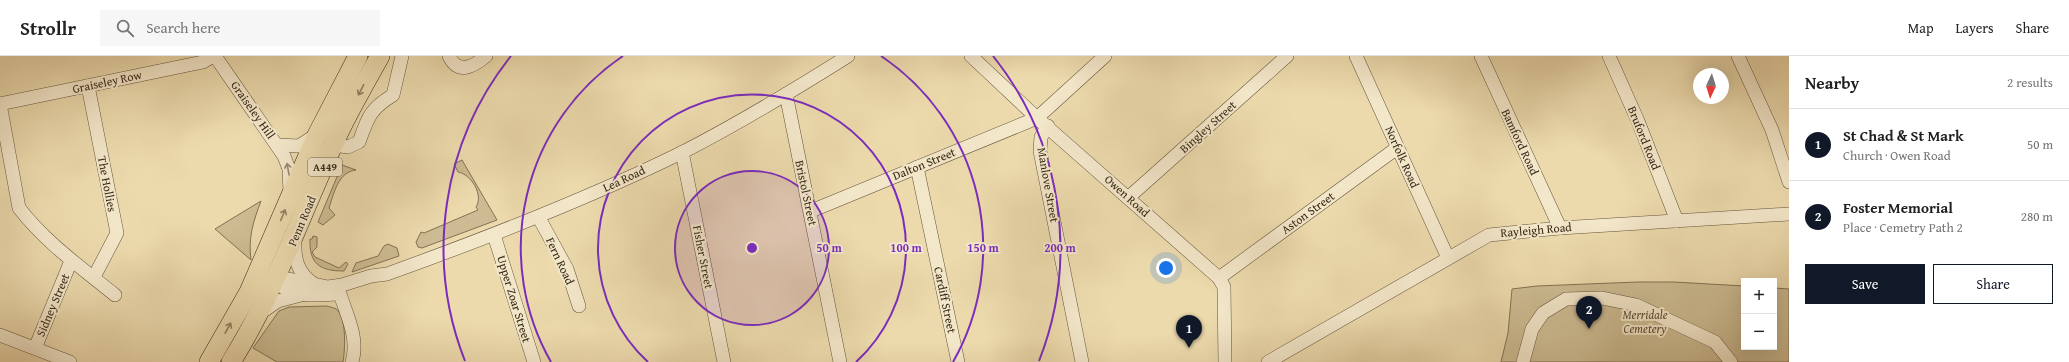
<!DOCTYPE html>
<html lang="en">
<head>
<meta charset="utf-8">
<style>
  body { margin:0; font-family:"Gentium Book Plus",serif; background:#f6f6f6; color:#222 }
  .controls { position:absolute; right:12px; bottom:12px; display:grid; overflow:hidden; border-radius:0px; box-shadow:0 4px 16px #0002 }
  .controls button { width:36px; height:36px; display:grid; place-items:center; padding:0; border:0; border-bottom:1px solid #e0e0e0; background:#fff; color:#222; font:20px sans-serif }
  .compass { position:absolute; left:1693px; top:12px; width:36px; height:36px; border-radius:50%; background:#fff; box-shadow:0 4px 16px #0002; rotate:184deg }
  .you { position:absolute; left:1166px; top:212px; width:14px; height:14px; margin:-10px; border:3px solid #fff; border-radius:50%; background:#1a73e8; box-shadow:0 0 0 6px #1a73e833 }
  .badge { display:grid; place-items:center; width:26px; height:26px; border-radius:50%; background:#111827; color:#fff; font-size:13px; font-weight:700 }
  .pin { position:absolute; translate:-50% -33px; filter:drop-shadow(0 1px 2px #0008) }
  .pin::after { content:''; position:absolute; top:21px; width:14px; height:12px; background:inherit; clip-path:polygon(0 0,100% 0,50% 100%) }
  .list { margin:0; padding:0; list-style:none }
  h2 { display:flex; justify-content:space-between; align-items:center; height:52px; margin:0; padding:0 16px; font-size:17px }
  h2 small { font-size:13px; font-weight:400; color:#767676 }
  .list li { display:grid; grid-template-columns:26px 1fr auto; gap:12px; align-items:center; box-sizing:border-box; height:72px; padding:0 16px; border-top:1px solid #e0e0e0 }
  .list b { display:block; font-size:15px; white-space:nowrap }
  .list p { margin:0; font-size:13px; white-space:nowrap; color:#767676 }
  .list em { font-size:13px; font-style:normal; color:#767676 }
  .actions { display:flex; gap:8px; padding:12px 16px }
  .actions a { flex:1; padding:9px 0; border:1px solid #111827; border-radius:0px; text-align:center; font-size:14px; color:#111827 }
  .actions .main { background:#111827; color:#fff }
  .icon { flex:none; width:22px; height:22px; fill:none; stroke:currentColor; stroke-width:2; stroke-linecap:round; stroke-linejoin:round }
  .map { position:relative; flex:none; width:1789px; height:306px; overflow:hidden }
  header { display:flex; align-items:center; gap:24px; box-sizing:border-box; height:56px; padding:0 20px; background:#fff; border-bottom:1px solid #e0e0e0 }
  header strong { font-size:19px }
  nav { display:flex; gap:22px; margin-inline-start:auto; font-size:14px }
  .search { width:280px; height:36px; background:#f6f6f6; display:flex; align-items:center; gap:10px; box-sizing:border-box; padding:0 14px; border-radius:0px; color:#767676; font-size:15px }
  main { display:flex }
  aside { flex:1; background:#fff }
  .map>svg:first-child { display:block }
  .green { fill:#cdbc93; stroke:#827254 }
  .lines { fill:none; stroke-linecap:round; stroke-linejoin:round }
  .minor-casing { stroke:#64543c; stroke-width:14 }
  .highway-casing { stroke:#362816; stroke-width:20 }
  .minor { stroke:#f3e7ca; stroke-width:13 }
  .highway { stroke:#ecdaad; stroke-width:19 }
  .oneway { stroke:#918162 }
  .oneway2 { stroke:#948870 }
  .ring { fill:none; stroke:#7b2cbf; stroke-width:2 }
  .labels { text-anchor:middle; stroke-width:4; stroke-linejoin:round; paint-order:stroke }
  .shield { fill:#f3e7ca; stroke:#6f614c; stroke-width:1 }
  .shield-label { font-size:11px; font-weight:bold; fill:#362816 }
  .street-label { font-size:12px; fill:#362816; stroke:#f3e7ca }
  .park-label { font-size:12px; font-style:italic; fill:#5c4d35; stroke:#f3e7ca }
  .centre { fill:#7b2cbf; stroke:#f3e7ca; stroke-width:2 }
  .ring-label { font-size:12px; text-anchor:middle; font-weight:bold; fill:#7b2cbf; stroke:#f3e7ca; stroke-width:4; stroke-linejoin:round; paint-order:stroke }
</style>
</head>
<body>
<header>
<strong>Strollr</strong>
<div class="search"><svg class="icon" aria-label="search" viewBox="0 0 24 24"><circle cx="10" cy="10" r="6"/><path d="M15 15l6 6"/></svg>Search here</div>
<nav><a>Map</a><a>Layers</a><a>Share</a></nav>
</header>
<main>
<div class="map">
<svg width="1789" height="306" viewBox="0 0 1789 306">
  <rect width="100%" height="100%" fill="#ecdaad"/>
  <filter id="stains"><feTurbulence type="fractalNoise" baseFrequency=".005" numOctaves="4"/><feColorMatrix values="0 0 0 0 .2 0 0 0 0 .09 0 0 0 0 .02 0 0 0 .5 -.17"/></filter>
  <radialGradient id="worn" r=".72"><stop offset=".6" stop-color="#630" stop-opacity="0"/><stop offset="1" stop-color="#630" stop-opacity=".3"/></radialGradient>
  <g class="green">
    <path d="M462,104L497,164L422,192L418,191L416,186L421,176L424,177L478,154L476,151C484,139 471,118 458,116L454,108Z"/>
    <path d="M342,109L356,114C338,116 334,137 329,152L335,159L323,169L318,166Z"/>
    <path d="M261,145C253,166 248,182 251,204L215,173Z"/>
    <path d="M313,180L317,181V191L312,196L315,201L339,212L346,206L348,208L344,215C320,215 309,208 310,183H312Z"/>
    <path d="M388,188L397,192L399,200L352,216L356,207L378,200L384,190Z"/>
    <path d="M1638,226H1674L1744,230V291H1774V232L1789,233V306H1501L1508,277L1512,233L1537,230Z"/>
    <path d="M327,250C329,251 333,251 336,253C347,260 345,295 343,306H277L253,292L279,255L289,251Z"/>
  </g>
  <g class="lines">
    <g class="minor-casing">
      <g id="minor">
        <path d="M215,0L284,100L289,113L290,136"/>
        <path d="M449,0C458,19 473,11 486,0"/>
        <path d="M971,0L1037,62L1219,222L1224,231L1225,306"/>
        <path d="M1356,0L1448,202"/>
        <path d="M1481,0L1560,172"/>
        <path d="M1609,0L1638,65L1677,165"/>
        <path d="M1738,0L1772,74L1789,126"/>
        <path d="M88,30L117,177L94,221"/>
        <path d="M786,38L840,306"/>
        <path d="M0,48L19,152C46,187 82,212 115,239"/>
        <path d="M0,48L203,6L213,0"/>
        <path d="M1048,70L1041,81L1040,95L1082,306"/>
        <path d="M277,89L299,90L316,79"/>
        <path d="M334,89L348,91L359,86C368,61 370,53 393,39L402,0"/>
        <path d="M682,96L724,306"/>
        <path d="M917,111L958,306"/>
        <path d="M1129,141L1287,0"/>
        <path d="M811,155L1037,62L1105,0"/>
        <path d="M539,162L567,213L579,250"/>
        <path d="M494,179L534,306"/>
        <path d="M295,183C294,202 297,217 314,228"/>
        <path d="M272,220C287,242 312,240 336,238"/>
        <path d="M1219,222L1397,92"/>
        <path d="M267,225L289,223L328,231L342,229L371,220L387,218C487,182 585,144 681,97C738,68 794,34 848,0"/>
        <path d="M340,238C347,260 359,282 352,306"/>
        <path d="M259,258L278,245L301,239"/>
        <path d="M0,279L70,306"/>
        <path d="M35,292L71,205"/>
        <path d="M1268,306L1489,179L1560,172L1789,158"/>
        <path d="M1523,306L1532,273L1543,257L1566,243L1602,242L1636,249L1715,286L1731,306"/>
      </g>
    </g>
    <g class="highway-casing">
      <g id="highway">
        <path d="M209,306L249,236L317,79L358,0"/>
        <path d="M231,306C278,231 304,148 342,70C354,46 367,23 380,0"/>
      </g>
    </g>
    <use href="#minor" class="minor"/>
    <use href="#highway" class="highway"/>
  </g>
  <defs><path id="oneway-shaft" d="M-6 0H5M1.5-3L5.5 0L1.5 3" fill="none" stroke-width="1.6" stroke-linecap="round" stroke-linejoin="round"/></defs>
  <g class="oneway">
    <use href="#oneway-shaft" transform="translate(361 34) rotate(117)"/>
    <use href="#oneway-shaft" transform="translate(283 159) rotate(-67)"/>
    <use href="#oneway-shaft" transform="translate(228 272) rotate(-61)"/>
  </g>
  <use class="oneway2" href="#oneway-shaft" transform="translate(288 113) rotate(-100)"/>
  <circle cx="752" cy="192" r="77" fill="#7b2cbf" fill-opacity=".12"/>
  <g class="ring">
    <circle cx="752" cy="192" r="77"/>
    <path d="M648 306A154 154 0 1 1 856 306"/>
    <path d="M551 306A231 231 0 0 1 623 0M881 0A231 231 0 0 1 953 306"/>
    <path d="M465 305A308 308 0 0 1 511 0M993 0A308 308 0 0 1 1039 305"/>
  </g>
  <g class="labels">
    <rect class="shield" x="308" y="102" width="34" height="18" rx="3"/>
    <g class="shield-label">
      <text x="325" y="115">A449</text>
    </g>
    <g class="street-label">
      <text transform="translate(107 26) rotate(-12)" y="4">Graiseley Row</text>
      <text transform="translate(253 54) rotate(55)" y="4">Graiseley Hill</text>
      <text transform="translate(1208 71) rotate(-42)" y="4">Bingley Street</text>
      <text transform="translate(1644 82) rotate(68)" y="4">Bruford Road</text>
      <text transform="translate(1520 86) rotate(65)" y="4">Bamford Road</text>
      <text transform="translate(1402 101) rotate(66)" y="4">Norfolk Road</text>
      <text transform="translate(924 108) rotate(-22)" y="4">Dalton Street</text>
      <text transform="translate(624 123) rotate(-25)" y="4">Lea Road</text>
      <text transform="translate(107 128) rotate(79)" y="4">The Hollies</text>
      <text transform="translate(1048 129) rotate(80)" y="4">Manlove Street</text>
      <text transform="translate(806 137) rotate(78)" y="4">Bristol Street</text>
      <text transform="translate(1127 140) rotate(42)" y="4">Owen Road</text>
      <text transform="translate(1308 157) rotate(-36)" y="4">Aston Street</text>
      <text transform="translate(302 165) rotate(-67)" y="4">Penn Road</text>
      <text transform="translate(1536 174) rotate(-5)" y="4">Rayleigh Road</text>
      <text transform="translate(703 201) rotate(79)" y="4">Fisher Street</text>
      <text transform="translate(560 205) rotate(65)" y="4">Fern Road</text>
      <text transform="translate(514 243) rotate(73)" y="4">Upper Zoar Street</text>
      <text transform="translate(945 244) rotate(78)" y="4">Cardiff Street</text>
      <text transform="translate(53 249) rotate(-67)" y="4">Sidney Street</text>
    </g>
    <g class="park-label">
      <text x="1645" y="263">Merridale<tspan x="1645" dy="14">Cemetery</tspan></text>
    </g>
  </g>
  <circle cx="752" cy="192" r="6" class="centre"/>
  <g class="ring-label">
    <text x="829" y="196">50 m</text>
    <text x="906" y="196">100 m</text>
    <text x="983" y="196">150 m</text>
    <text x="1060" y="196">200 m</text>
  </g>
  <rect width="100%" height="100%" filter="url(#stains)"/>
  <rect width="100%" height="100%" fill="url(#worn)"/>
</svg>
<div class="controls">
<button>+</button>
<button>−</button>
</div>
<svg class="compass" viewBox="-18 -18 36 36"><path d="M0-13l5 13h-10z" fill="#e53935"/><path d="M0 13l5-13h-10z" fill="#767676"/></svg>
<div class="you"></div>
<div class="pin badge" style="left:1189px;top:292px">1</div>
<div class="pin badge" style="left:1589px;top:273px">2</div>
</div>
<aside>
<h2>Nearby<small>2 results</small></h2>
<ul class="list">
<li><span class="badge">1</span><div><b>St Chad &amp; St Mark</b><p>Church · Owen Road</p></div><em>50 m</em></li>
<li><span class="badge">2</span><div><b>Foster Memorial</b><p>Place · Cemetry Path 2</p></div><em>280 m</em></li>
</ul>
<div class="actions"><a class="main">Save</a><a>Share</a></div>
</aside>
</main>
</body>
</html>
